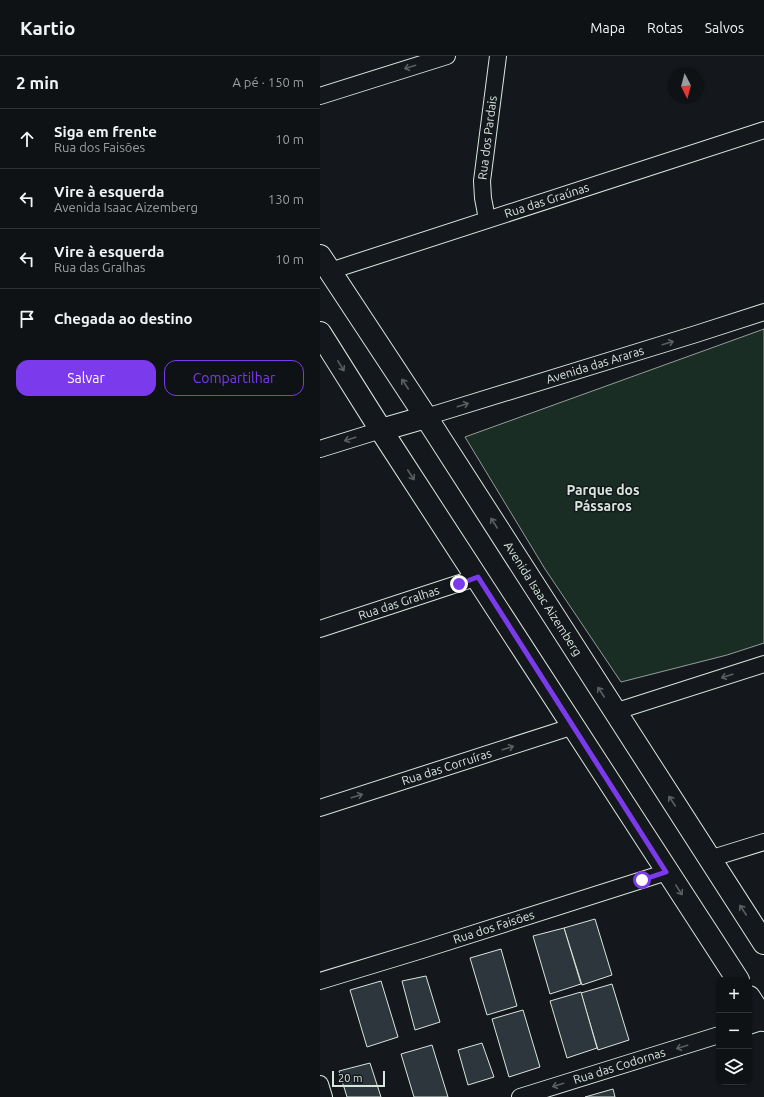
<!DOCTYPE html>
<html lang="pt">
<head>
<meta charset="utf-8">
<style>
  body { margin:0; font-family:Ubuntu,sans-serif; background:#1d2022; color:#f1f3f6 }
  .controls { position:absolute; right:12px; bottom:12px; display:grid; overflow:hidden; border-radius:8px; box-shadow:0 1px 3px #0004 }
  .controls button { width:36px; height:36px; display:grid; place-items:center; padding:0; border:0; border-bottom:1px solid #2f3234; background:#0f1215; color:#f1f3f6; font:20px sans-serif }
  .compass { position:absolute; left:348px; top:12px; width:36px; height:36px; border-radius:50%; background:#0f1215; box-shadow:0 1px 3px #0004; rotate:174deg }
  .scale { position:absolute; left:12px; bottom:10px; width:53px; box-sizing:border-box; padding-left:4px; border:2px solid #d8e6dc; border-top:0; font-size:11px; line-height:14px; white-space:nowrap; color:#d8e6dc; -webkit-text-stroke:3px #14181c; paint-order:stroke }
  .stop { position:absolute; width:12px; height:12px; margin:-9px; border:3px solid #7c3aed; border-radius:50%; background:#fff }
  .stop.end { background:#7c3aed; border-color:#fff; box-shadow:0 1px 4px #0008 }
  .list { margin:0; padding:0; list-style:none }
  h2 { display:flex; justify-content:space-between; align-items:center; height:52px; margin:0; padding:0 16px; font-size:17px }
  h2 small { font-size:13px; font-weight:400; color:#9b9ea0 }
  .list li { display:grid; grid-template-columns:26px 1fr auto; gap:12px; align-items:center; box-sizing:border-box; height:60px; padding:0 16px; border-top:1px solid #2f3234 }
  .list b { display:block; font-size:15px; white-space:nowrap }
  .list p { margin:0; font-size:13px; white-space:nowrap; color:#9b9ea0 }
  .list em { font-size:13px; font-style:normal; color:#9b9ea0 }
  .actions { display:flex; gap:8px; padding:12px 16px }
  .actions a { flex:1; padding:9px 0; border:1px solid #7c3aed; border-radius:12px; text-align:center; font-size:14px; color:#7c3aed }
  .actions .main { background:#7c3aed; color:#fff }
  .icon { flex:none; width:22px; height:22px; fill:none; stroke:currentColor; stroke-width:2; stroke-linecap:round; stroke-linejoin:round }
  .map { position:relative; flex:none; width:444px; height:1041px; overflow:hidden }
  header { display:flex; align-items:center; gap:24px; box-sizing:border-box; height:56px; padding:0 20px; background:#0f1215; border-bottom:1px solid #2f3234 }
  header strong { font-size:19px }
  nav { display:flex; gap:22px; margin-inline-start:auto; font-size:14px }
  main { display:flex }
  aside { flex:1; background:#0f1215 }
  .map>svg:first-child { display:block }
  .green { fill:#1a2d24; stroke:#939e99 }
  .building { fill:#2c363c; stroke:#d8e6dc }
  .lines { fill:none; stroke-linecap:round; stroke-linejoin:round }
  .street-casing { stroke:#d8e6dc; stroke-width:18 }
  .secondary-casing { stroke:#d8e6dc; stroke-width:24 }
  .street { stroke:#14181c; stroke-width:16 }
  .secondary { stroke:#14181c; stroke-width:22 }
  .oneway { stroke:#59605f }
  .route { stroke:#7c3aed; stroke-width:5 }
  .labels { text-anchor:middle; stroke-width:3; stroke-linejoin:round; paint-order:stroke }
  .street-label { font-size:12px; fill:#d8e6dc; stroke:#14181c }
  .quarter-label { font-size:14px; font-weight:bold; fill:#d8e6dc; stroke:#14181c }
</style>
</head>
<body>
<header>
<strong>Kartio</strong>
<nav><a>Mapa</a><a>Rotas</a><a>Salvos</a></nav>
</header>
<main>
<aside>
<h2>2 min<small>A pé · 150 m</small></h2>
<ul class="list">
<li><svg class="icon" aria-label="ahead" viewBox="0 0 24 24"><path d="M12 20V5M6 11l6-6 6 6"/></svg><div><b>Siga em frente</b><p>Rua dos Faisões</p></div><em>10 m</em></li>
<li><svg class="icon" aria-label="left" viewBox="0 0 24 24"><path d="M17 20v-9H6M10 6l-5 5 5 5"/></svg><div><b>Vire à esquerda</b><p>Avenida Isaac Aizemberg</p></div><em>130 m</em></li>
<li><svg class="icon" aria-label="left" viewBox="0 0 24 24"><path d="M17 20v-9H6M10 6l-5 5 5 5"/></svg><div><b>Vire à esquerda</b><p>Rua das Gralhas</p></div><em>10 m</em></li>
<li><svg class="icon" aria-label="arrive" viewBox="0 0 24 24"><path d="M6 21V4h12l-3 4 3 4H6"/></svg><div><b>Chegada ao destino</b></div></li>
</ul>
<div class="actions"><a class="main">Salvar</a><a>Compartilhar</a></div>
</aside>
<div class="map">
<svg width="444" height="1041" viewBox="0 0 444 1041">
  <rect width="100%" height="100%" fill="#14181c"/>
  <path class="green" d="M444,273V587L407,599L301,626L225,513L145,381Z"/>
  <g class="building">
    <path d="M275,863L292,919L262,929L244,872Z"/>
    <path d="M244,872L261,928L230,938L213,880Z"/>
    <path d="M181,893L197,950L167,959L150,902Z"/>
    <path d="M106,920L120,966L95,974L82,925Z"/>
    <path d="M61,925L78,981L47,991L30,934Z"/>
    <path d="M292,928L309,984L278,994L261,937Z"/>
    <path d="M261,936L277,992L247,1002L230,945Z"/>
    <path d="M203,954L220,1011L189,1021L172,963Z"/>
    <path d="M162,987L174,1021L148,1029L138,994Z"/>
    <path d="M112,989L128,1041H94L81,998Z"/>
    <path d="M50,1007L61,1041H27L19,1015Z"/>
    <path d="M293,1033L295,1041H265Z"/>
  </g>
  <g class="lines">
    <g class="street-casing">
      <g id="street">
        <path d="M0,40L127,0"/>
        <path id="s1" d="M167,163L163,142L162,125L178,0"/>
        <path id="s2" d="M10,215L444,74"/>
        <path id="s3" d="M106,361L376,278L444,256"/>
        <path d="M0,393L61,374"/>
        <path id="s4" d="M0,573L158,521"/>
        <path d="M294,656L444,608"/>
        <path id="s5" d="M0,752L254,670"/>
        <path d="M389,803L444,786"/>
        <path id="s6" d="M0,925L102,894L347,816"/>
        <path d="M429,970L444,965"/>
        <path d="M0,1028L4,1041"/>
        <path id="s7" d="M200,1041L399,979"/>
      </g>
    </g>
    <g class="secondary-casing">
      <g id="secondary">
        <path id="s8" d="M0,200L106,361L444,887"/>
        <path d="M0,277L61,374L418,924"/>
        <path d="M61,374L106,361"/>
        <path d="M429,941L444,964"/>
      </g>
    </g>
    <use href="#street" class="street"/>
    <use href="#secondary" class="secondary"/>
  </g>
  <defs><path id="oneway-shaft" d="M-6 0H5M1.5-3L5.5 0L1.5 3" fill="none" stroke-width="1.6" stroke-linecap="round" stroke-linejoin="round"/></defs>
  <g class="oneway">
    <use href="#oneway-shaft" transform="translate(90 11) rotate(163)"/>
    <use href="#oneway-shaft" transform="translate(348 287) rotate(-17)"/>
    <use href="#oneway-shaft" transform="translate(21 310) rotate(58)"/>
    <use href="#oneway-shaft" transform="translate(85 328) rotate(-123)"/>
    <use href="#oneway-shaft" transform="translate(143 349) rotate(-17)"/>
    <use href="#oneway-shaft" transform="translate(30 383) rotate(162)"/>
    <use href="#oneway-shaft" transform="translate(91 419) rotate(57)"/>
    <use href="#oneway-shaft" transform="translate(174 467) rotate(-123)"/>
    <use href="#oneway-shaft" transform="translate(407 620) rotate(162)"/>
    <use href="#oneway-shaft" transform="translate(281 636) rotate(-123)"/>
    <use href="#oneway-shaft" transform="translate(188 692) rotate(-18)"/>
    <use href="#oneway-shaft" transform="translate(37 740) rotate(-18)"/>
    <use href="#oneway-shaft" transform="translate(352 745) rotate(-123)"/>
    <use href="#oneway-shaft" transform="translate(359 834) rotate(57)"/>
    <use href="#oneway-shaft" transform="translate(423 854) rotate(-123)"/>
    <use href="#oneway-shaft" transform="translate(362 991) rotate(163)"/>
    <use href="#oneway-shaft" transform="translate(238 1029) rotate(163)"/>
  </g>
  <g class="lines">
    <path class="route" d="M139,528L158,521L346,816L322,824"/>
  </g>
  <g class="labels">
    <g class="street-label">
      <text dy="4" stroke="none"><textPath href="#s1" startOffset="82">Rua dos Pardais</textPath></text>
      <text dy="4" stroke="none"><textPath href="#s2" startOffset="228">Rua das Graúnas</textPath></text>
      <text dy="4" stroke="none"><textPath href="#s3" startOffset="177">Avenida das Araras</textPath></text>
      <text dy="4" stroke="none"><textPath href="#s8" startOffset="409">Avenida Isaac Aizemberg</textPath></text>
      <text dy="4" stroke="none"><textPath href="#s4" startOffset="83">Rua das Gralhas</textPath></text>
      <text dy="4" stroke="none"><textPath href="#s5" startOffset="133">Rua das Corruíras</textPath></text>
      <text dy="4" stroke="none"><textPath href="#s6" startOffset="182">Rua dos Faisões</textPath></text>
      <text dy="4" stroke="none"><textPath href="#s7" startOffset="104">Rua das Codornas</textPath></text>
    </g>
    <g class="quarter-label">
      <text x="283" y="439">Parque dos<tspan x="283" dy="16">Pássaros</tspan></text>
    </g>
  </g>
</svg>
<div class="controls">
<button>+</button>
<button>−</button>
<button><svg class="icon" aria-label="layers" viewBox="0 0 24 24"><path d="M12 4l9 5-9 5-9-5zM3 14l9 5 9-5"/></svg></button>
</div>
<svg class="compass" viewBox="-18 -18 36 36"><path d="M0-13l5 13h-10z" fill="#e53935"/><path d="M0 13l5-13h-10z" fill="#9b9ea0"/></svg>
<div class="scale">20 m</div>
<div class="stop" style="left:322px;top:824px"></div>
<div class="stop end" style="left:139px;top:528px"></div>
</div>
</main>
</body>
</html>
